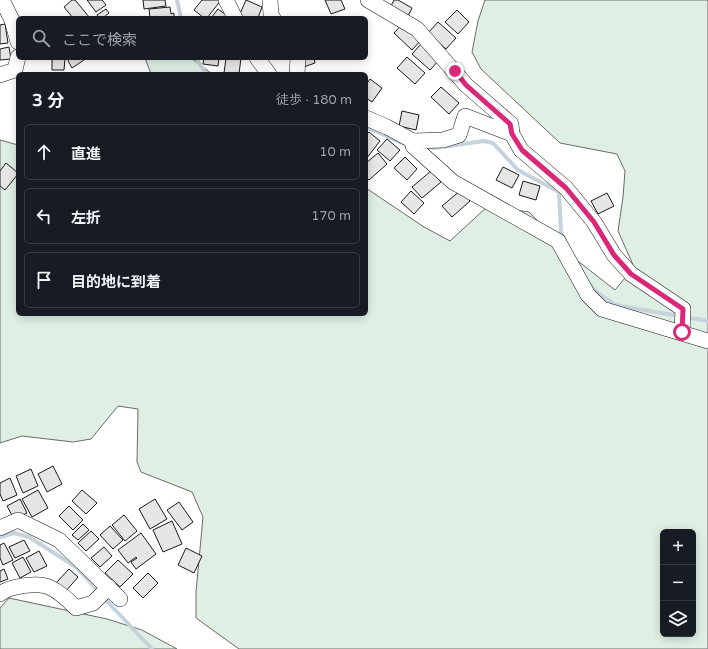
<!DOCTYPE html>
<html lang="ja">
<head>
<meta charset="utf-8">
<style>
  body { margin:0; font-family:"Varela Round","Noto Sans JP",sans-serif; background:#242831; color:#f1f3f6 }
  .controls { position:absolute; right:12px; bottom:12px; display:grid; overflow:hidden; border-radius:6px; box-shadow:0 2px 10px #0003 }
  .controls button { width:36px; height:36px; display:grid; place-items:center; padding:0; border:0; border-bottom:1px solid #363941; background:#171b24; color:#f1f3f6; font:20px sans-serif }
  .stop { position:absolute; width:12px; height:12px; margin:-9px; border:3px solid #db2777; border-radius:50%; background:#fff }
  .stop.end { background:#db2777; border-color:#fff; box-shadow:0 1px 4px #0008 }
  .list { margin:0; padding:0; list-style:none }
  h2 { display:flex; justify-content:space-between; align-items:center; height:52px; margin:0; padding:0 16px; font-size:17px }
  h2 small { font-size:13px; font-weight:400; color:#9ea1a6 }
  .list li { display:grid; grid-template-columns:26px 1fr auto; gap:12px; align-items:center; box-sizing:border-box; height:56px; margin:0 8px 8px; padding:0 8px; border:1px solid #363941; border-radius:6px }
  .list b { display:block; font-size:15px; white-space:nowrap }
  .list em { font-size:13px; font-style:normal; color:#9ea1a6 }
  .icon { flex:none; width:22px; height:22px; fill:none; stroke:currentColor; stroke-width:2; stroke-linecap:round; stroke-linejoin:round }
  .map { position:relative; flex:none; width:708px; height:649px; overflow:hidden }
  .search { position:absolute; background:#171b24; box-shadow:0 2px 10px #0003; left:16px; top:16px; width:352px; height:44px; display:flex; align-items:center; gap:10px; box-sizing:border-box; padding:0 14px; border-radius:6px; color:#9ea1a6; font-size:15px }
  .panel { position:absolute; background:#171b24; box-shadow:0 2px 10px #0003; left:16px; top:72px; width:352px; height:244px; border-radius:6px }
  .map>svg:first-child { display:block }
  .green { fill:#e0efe3; stroke:#6a6a6a; fill-rule:evenodd }
  .lines { fill:none; stroke-linecap:round; stroke-linejoin:round }
  .stream { stroke:#c6d2dc; stroke-width:4 }
  .building { fill:#e6e6e6; stroke:#1a1a1a }
  .minor-casing { stroke:#1a1a1a; stroke-width:16 }
  .minor { stroke:#fff; stroke-width:15 }
  .route { stroke:#db2777; stroke-width:5 }
</style>
</head>
<body>
<div class="map">
<svg width="708" height="649" viewBox="0 0 708 649">
  <rect width="100%" height="100%" fill="#fff"/>
  <g class="green">
    <path d="M485,0H708V649H239L196,618V592L203,517L192,492L141,472L137,462L138,409L118,406L91,439L73,442L22,436L0,443V140L18,145V314H366V188L424,227L450,241L488,206L529,212L574,258L615,290L634,267L618,231L623,197L625,171L617,154L560,143L481,69L472,52L478,21ZM663,532H693V634H663Z"/>
    <path d="M145,58H191L212,74H151Z"/>
    <path d="M9,598L107,619L142,630L177,649H0V608Z"/>
  </g>
  <g class="lines">
    <g class="stream">
      <path d="M177,0L181,18"/>
      <path d="M196,58L206,74"/>
      <path d="M366,127L404,144"/>
      <path d="M428,147L435,148L484,141L493,143L518,170L559,192L561,232L565,240"/>
      <path d="M591,285L593,289L615,305L708,321"/>
      <path d="M0,537L14,533L29,537L76,567L99,592"/>
      <path d="M103,597L152,649"/>
    </g>
  </g>
  <g class="building">
    <path d="M72,0H75L90,18H73L64,7Z"/>
    <path d="M87,0H102L106,5L96,12Z"/>
    <path d="M143,0H165L166,6L144,9Z"/>
    <path d="M202,0H221L207,18H204L194,10Z"/>
    <path d="M246,0L262,7L258,18H243L239,16Z"/>
    <path d="M325,0H341L345,9L331,14Z"/>
    <path d="M394,0H398L412,8L407,18L390,8Z"/>
    <path d="M170,7L171,14L174,13V18H150L149,9Z"/>
    <path d="M106,9L109,13L103,18H99L97,15Z"/>
    <path d="M218,9L229,17L228,18H211Z"/>
    <path d="M457,10L469,22L458,34L445,22Z"/>
    <path d="M404,22L422,39L412,50L394,33Z"/>
    <path d="M438,22L456,38L446,49L428,33Z"/>
    <path d="M5,24L8,43L0,44V25Z"/>
    <path d="M422,43L440,59L430,70L412,54Z"/>
    <path d="M9,47L11,59L0,60V49Z"/>
    <path d="M407,57L425,73L415,84L397,68Z"/>
    <path d="M52,58H65L64,70H52Z"/>
    <path d="M70,58H83L84,60L72,68L68,61Z"/>
    <path d="M204,58H219L218,66L203,64Z"/>
    <path d="M226,58H241L239,74L224,73Z"/>
    <path d="M299,58H314L315,63L301,68Z"/>
    <path d="M370,79L382,88L372,102L366,98V85Z"/>
    <path d="M441,87L459,103L449,114L431,97Z"/>
    <path d="M402,111L419,115L416,130L399,126Z"/>
    <path d="M369,132L380,141L366,159V135Z"/>
    <path d="M387,139L400,150L390,161L377,150Z"/>
    <path d="M378,153L387,164L369,180L366,177V163Z"/>
    <path d="M405,157L417,169L407,180L394,168Z"/>
    <path d="M6,163L18,173V174L5,190L0,186V171Z"/>
    <path d="M503,167L519,175L512,188L496,180Z"/>
    <path d="M431,171L441,182L422,198L412,187Z"/>
    <path d="M523,181L540,186L536,200L519,195Z"/>
    <path d="M461,190L470,201L452,217L442,206Z"/>
    <path d="M411,191L424,203L414,214L401,202Z"/>
    <path d="M607,193L614,206L598,214L591,201Z"/>
    <path d="M53,466L62,484L47,492L38,474Z"/>
    <path d="M31,469L38,486L23,493L16,476Z"/>
    <path d="M10,478L17,495L3,501L0,494V483Z"/>
    <path d="M38,490L48,508L32,517L22,499Z"/>
    <path d="M82,490L97,503L86,514L72,501Z"/>
    <path d="M20,499L27,513L14,519L7,506Z"/>
    <path d="M155,499L167,519L150,529L139,509Z"/>
    <path d="M179,502L193,522L182,530L167,510Z"/>
    <path d="M69,506L83,520L73,530L59,516Z"/>
    <path d="M124,515L137,531L125,541L112,525Z"/>
    <path d="M172,521L182,544L163,552L153,530Z"/>
    <path d="M83,524L89,530L78,540L72,535Z"/>
    <path d="M110,526L123,540L113,549L100,535Z"/>
    <path d="M91,531L99,539L86,551L78,543Z"/>
    <path d="M141,533L156,554L136,569L131,562L137,558L136,557L128,563L118,550Z"/>
    <path d="M24,540L30,551L15,558L9,547Z"/>
    <path d="M4,543L13,560L3,565L0,558V545Z"/>
    <path d="M104,547L112,556L100,567L91,558Z"/>
    <path d="M186,548L202,556L194,573L178,565Z"/>
    <path d="M39,551L47,566L34,572L26,558Z"/>
    <path d="M23,557L31,572L20,578L12,563Z"/>
    <path d="M118,560L133,574L120,587L105,573Z"/>
    <path d="M4,569L8,579L0,582V571Z"/>
    <path d="M69,569L78,577L66,591L56,583Z"/>
    <path d="M148,573L158,583L143,598L133,588Z"/>
  </g>
  <g class="lines">
    <g class="minor-casing">
      <g id="minor">
        <path d="M2,0L12,20L18,42"/>
        <path d="M226,0L235,18"/>
        <path d="M270,0L271,15L273,18"/>
        <path d="M368,0L417,29L466,85L511,124L512,134L521,150L566,188L594,222L614,255L631,274L683,309L682,332"/>
        <path d="M257,58L269,74"/>
        <path d="M297,74L298,58"/>
        <path d="M0,75L15,70L18,57"/>
        <path d="M366,118L387,127L413,141"/>
        <path d="M512,134L465,116L459,135L443,140L413,141V146L453,182L558,241L588,295L602,309L708,341"/>
        <path d="M0,528L18,520L59,540L120,599"/>
        <path d="M0,594C9,586 38,582 49,587C60,592 68,600 76,608L93,603L109,587"/>
      </g>
    </g>
    <use href="#minor" class="minor"/>
  </g>
  <g class="lines">
    <path class="route" d="M455,71L466,85L510,124L512,134L522,150L566,188L594,222L614,255L631,274L683,309L682,332"/>
  </g>
</svg>
<div class="controls">
<button>+</button>
<button>−</button>
<button><svg class="icon" aria-label="layers" viewBox="0 0 24 24"><path d="M12 4l9 5-9 5-9-5zM3 14l9 5 9-5"/></svg></button>
</div>
<div class="stop" style="left:682px;top:332px"></div>
<div class="stop end" style="left:455px;top:71px"></div>
<div class="search"><svg class="icon" aria-label="search" viewBox="0 0 24 24"><circle cx="10" cy="10" r="6"/><path d="M15 15l6 6"/></svg>ここで検索</div>
<section class="panel">
<h2>3 分<small>徒歩 · 180 m</small></h2>
<ul class="list">
<li><svg class="icon" aria-label="ahead" viewBox="0 0 24 24"><path d="M12 20V5M6 11l6-6 6 6"/></svg><div><b>直進</b></div><em>10 m</em></li>
<li><svg class="icon" aria-label="left" viewBox="0 0 24 24"><path d="M17 20v-9H6M10 6l-5 5 5 5"/></svg><div><b>左折</b></div><em>170 m</em></li>
<li><svg class="icon" aria-label="arrive" viewBox="0 0 24 24"><path d="M6 21V4h12l-3 4 3 4H6"/></svg><div><b>目的地に到着</b></div></li>
</ul>
</section>
</div>
</body>
</html>
